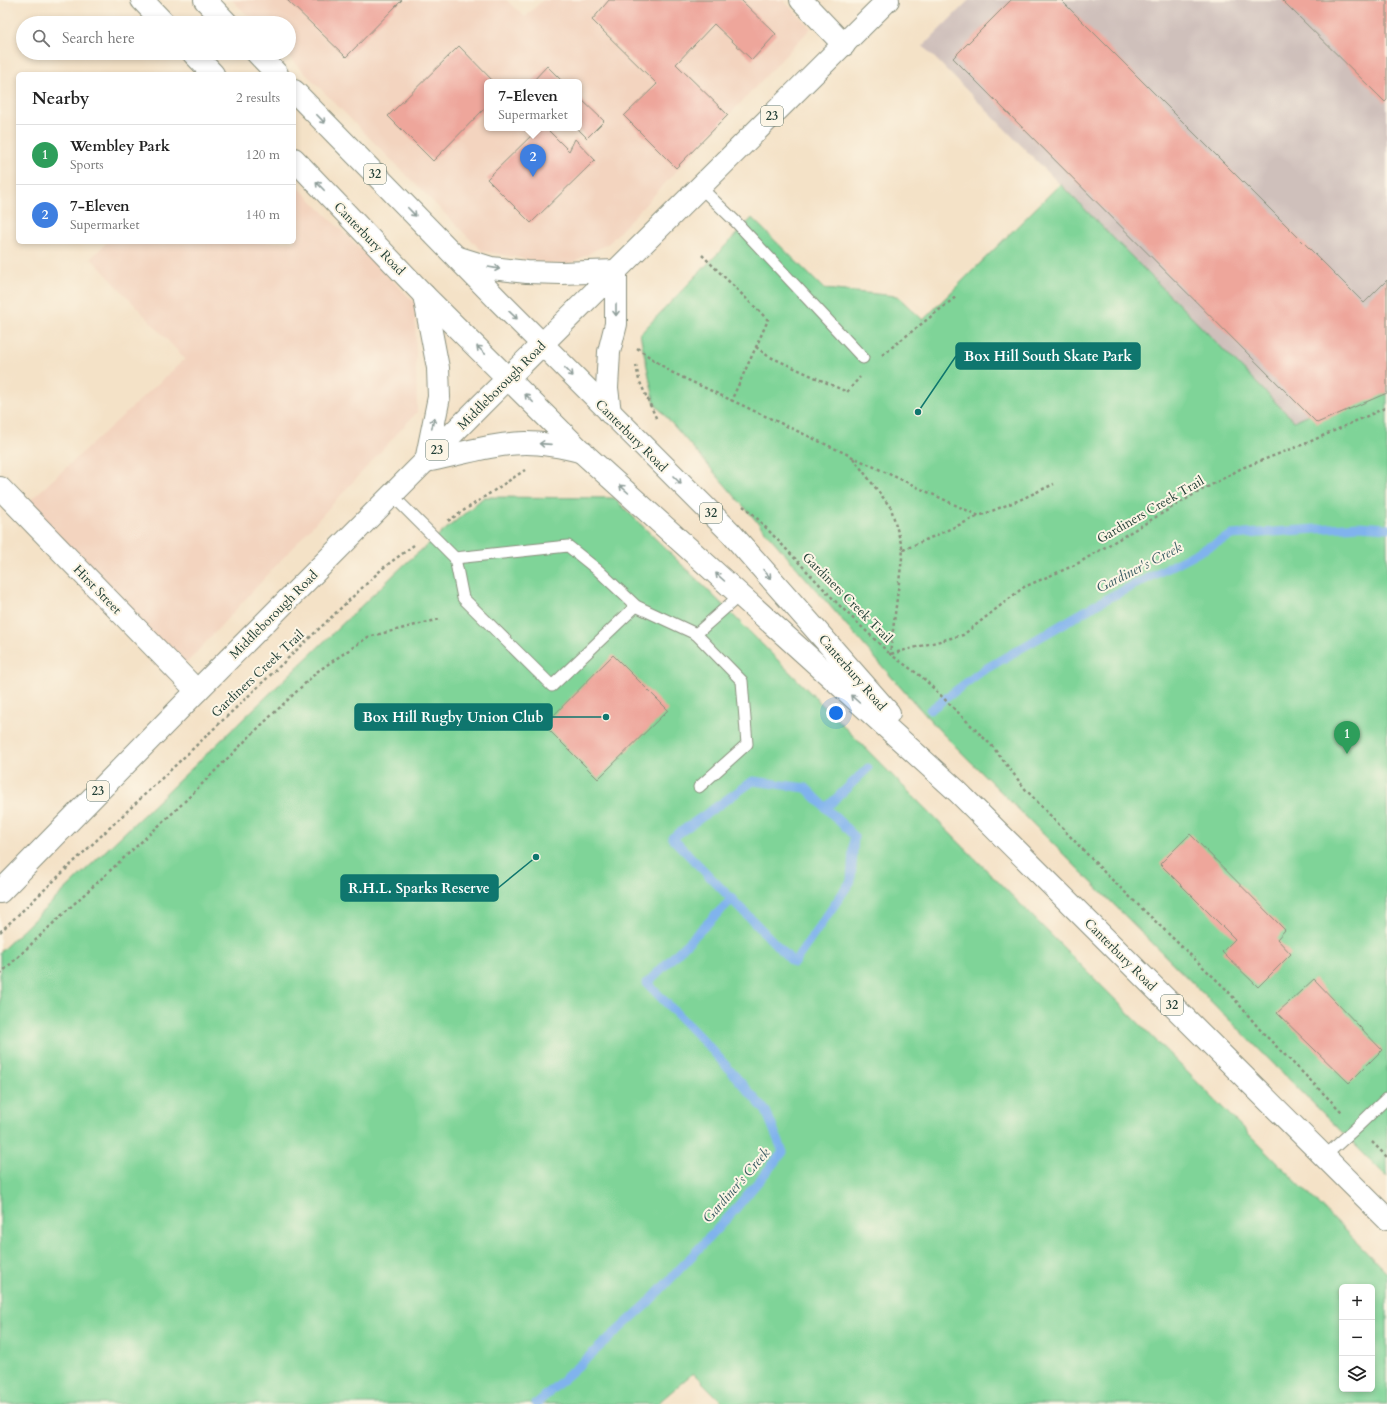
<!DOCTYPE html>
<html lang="en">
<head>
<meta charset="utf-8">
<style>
  body { margin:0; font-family:Cardo,serif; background:#f2f2f2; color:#222 }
  .controls { position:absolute; right:12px; bottom:12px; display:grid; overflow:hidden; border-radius:6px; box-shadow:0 2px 6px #0003 }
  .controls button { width:36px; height:36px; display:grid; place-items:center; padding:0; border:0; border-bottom:1px solid #e0e0e0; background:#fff; color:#222; font:20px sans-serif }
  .you { position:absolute; left:836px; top:713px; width:14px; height:14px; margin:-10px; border:3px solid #fff; border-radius:50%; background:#1a73e8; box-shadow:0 0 0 6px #1a73e833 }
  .badge { display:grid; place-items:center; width:26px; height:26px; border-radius:50%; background:#c8321e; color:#fff; font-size:13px; font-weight:700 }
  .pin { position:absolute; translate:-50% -33px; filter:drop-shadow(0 1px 2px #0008) }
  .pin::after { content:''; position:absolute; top:21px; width:14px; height:12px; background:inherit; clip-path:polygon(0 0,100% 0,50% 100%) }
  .popup { position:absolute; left:484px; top:79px; width:98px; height:52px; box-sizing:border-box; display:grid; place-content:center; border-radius:6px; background:#fff; filter:drop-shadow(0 1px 3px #0005); font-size:13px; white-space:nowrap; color:#767676 }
  .popup b { font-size:15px; color:#222 }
  .popup::after { content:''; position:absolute; left:50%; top:100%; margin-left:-8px; border:8px solid transparent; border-top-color:#fff }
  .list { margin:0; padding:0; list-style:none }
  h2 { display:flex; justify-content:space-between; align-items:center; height:52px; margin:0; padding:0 16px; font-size:17px }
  h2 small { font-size:13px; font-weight:400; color:#767676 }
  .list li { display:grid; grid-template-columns:26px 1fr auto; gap:12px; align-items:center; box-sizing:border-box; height:60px; padding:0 16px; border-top:1px solid #e0e0e0 }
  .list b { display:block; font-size:15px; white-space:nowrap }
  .list p { margin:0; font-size:13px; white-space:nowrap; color:#767676 }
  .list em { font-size:13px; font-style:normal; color:#767676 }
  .icon { flex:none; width:22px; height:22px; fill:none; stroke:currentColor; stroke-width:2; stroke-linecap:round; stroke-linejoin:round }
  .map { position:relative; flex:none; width:1387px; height:1404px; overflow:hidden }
  .search { position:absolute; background:#fff; box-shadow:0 2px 6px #0003; left:16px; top:16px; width:280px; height:44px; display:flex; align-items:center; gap:10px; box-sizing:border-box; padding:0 14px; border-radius:22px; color:#767676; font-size:15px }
  .panel { position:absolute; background:#fff; box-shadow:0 2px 6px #0003; left:16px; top:72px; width:280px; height:172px; border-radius:6px }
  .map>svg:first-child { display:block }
  .built { fill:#f3d4bf; fill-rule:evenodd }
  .industrial { fill:#cfc0bb }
  .green { fill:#7fd498; stroke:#4f8866; fill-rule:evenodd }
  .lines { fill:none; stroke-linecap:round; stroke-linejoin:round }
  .stream { stroke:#80b3ed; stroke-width:9 }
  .building { fill:#eea69b }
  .service-casing { stroke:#8a907e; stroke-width:13 }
  .minor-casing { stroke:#8a907e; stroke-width:24 }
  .primary-casing { stroke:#8a907e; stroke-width:24 }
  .path { stroke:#8a907e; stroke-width:2.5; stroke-dasharray:3 3; stroke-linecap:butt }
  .service { stroke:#fff; stroke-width:11 }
  .minor { stroke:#fff; stroke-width:22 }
  .primary { stroke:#fff; stroke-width:22 }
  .oneway { stroke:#8f9e9a }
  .labels { text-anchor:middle; stroke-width:4; stroke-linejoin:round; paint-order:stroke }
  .shield { fill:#fcf5e5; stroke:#617469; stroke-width:1 }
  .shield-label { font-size:12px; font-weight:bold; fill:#1f3d34 }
  .street-label { font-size:13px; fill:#1f3d34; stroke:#fcf5e5 }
  .water-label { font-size:14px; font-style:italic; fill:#375a62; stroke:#fcf5e5 }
  .leader { fill:none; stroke:#0f766e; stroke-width:1.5 }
  .callout-dot { fill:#0f766e; stroke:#fcf5e5; stroke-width:1.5 }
  .callout { fill:#0f766e; stroke:#0f766e; stroke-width:1.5 }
  .callout-label { font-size:14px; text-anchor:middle; font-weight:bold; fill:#fff }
</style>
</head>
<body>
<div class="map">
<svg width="1387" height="1404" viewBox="0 0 1387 1404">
  <rect width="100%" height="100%" fill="#fcf5e5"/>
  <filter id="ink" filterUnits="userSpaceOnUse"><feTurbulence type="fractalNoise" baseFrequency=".025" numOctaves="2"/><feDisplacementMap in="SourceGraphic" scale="8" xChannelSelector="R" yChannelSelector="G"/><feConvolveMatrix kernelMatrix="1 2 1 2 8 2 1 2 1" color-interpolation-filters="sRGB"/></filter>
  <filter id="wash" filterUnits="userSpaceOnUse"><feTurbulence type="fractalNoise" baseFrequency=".012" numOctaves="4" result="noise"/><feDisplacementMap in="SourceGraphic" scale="16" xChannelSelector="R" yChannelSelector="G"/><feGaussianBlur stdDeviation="0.9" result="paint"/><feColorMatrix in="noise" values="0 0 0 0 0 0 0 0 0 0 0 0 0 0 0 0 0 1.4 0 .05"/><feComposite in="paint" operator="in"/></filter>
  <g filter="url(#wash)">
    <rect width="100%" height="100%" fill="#f4e2c7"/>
    <g class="built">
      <path d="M232,0H506L525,17L543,0H783L811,28L609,243L567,265L547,263L482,251L285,53H289V23H255ZM487,82H579V128H487Z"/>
      <path d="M294,183L415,303L417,412L171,680L13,516L185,359L91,258L107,242H294Z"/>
    </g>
    <path class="industrial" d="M969,0H1387V379L1294,421L923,46Z"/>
    <g class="green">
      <path d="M1060,184L1294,421L1387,379V1177L942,733L901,688L655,404L640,334L752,218L824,289L897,296L923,320Z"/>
      <path d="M484,497L614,498L737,619L1387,1273V1404H724L693,1373L657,1404H0V952L406,563ZM1342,1287H1372V1389H1342Z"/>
    </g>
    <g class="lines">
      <g class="stream">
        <path d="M930,710L982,671L1099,603L1232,535L1359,526L1387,528"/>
        <path d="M753,781L806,788L854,836L851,881L794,963L672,838Z"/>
        <path d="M826,808L868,768"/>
        <path d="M536,1404L647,1304L732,1213L783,1152L766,1111L712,1050L647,983L732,899"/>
      </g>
    </g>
    <g id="blocks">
      <g class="building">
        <path d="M287,0H402L346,57Z"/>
        <path d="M609,0H741L776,34L752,60L714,24L676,64L728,115L676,168L624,116L657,84L592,20Z"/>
        <path d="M1011,0H1061L1364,303L1387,280V393L1317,423L953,58Z"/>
        <path d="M1282,0H1387V100L1385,102Z"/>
        <path d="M459,46L494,82H487V106L433,161L388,116Z"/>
        <path d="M547,66L563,82H532Z"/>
        <path d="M579,97L604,121L587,138L577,128H579Z"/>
        <path d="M539,128H546L569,151L575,139L595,160L531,223L487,179Z"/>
        <path d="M613,655L668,710L598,779L544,725Z"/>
        <path d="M1190,834L1285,930L1277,939L1291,954L1258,987L1222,952L1235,939L1160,864Z"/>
        <path d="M1314,979L1382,1050L1349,1083L1277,1013Z"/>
      </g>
    </g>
  </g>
  <g filter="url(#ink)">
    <use href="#blocks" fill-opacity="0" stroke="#8a907e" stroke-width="1"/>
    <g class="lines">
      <g class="service-casing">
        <g id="service">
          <path d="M700,187L735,221L863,358"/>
          <path d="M392,495L455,558L463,598L552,686L636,606"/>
          <path d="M455,558L568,546L599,571L636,606L696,634L742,681L747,744L699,787"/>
          <path d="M696,634L740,595"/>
          <path d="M1325,1156L1357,1127L1387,1098"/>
        </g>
      </g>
      <g class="minor-casing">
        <g id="minor">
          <path d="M801,0L844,45"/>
          <path d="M0,488L197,691"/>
        </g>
      </g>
      <g class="primary-casing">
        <g id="primary">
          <path d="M142,0L164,23"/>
          <path d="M205,0L227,23"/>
          <path d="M193,53L213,74"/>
          <path d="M257,53L277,74"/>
          <path d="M294,91L499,301L730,532L889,713"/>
          <path d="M294,159L424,295L583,453L957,791L1387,1219"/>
          <path d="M459,258L491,268L527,272L561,273L616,271"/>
          <path d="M424,295L438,368L439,397L426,461C456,455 495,443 526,443C545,443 564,447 583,452"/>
          <path d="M610,413L607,388L609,352L616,324V271"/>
          <path d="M0,892L197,691L482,404L888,0"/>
        </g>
      </g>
      <g class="path">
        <path d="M702,255L768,320L756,347L731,401"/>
        <path d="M756,347L768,356L847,392L860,377"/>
        <path d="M637,348L671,372L979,516L1017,501L1054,484"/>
        <path d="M882,355L957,296"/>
        <path d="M636,365L639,380L657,420"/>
        <path d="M853,458L891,508L903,550L890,654L922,677L992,746L1026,790L1106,874L1227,990L1262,1032L1343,1113"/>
        <path d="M743,506L752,513L840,606L890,654L963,635L1024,587L1075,565L1193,495L1242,468L1307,443L1387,407"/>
        <path d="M448,521L525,470"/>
        <path d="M903,550L979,516"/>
        <path d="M0,932L383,568L414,545"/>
        <path d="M0,974L64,913L178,808L252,734L318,671L368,637L440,619"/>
        <path d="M1372,1142L1387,1157"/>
      </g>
      <use href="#service" class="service"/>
      <use href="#minor" class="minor"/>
      <use href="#primary" class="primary"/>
    </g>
    <defs><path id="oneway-shaft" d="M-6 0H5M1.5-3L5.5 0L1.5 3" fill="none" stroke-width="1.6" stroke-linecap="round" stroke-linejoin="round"/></defs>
    <g class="oneway">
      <use href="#oneway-shaft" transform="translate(321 119) rotate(46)"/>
      <use href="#oneway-shaft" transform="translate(320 186) rotate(-134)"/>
      <use href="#oneway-shaft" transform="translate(412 212) rotate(46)"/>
      <use href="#oneway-shaft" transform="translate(494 268) rotate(10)"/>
      <use href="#oneway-shaft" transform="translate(616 310) rotate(90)"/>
      <use href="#oneway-shaft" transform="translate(513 315) rotate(44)"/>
      <use href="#oneway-shaft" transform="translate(481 350) rotate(-136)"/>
      <use href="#oneway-shaft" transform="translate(569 372) rotate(46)"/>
      <use href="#oneway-shaft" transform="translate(529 398) rotate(-134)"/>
      <use href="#oneway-shaft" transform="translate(433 423) rotate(-78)"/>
      <use href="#oneway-shaft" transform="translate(545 444) rotate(-176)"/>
      <use href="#oneway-shaft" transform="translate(677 480) rotate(45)"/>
      <use href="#oneway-shaft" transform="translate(624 489) rotate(-138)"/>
      <use href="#oneway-shaft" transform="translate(767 574) rotate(49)"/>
      <use href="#oneway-shaft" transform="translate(720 577) rotate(-138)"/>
      <use href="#oneway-shaft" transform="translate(855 699) rotate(-138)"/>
    </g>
  </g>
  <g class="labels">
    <g class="shield">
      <rect x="761" y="106" width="22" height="20" rx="3"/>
      <rect x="364" y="164" width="22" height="20" rx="3"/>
      <rect x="426" y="440" width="22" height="20" rx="3"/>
      <rect x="700" y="503" width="22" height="20" rx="3"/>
      <rect x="87" y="781" width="22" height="20" rx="3"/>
      <rect x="1161" y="995" width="22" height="20" rx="3"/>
    </g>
    <g class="shield-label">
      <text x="772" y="120">23</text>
      <text x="375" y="178">32</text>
      <text x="437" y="454">23</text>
      <text x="711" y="517">32</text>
      <text x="98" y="795">23</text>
      <text x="1172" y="1009">32</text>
    </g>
    <g class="street-label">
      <text transform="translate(370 238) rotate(46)" y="5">Canterbury Road</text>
      <text transform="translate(501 385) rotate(-45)" y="5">Middleborough Road</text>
      <text transform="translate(632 435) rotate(45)" y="5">Canterbury Road</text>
      <text transform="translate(1150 509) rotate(-30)" y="5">Gardiners Creek Trail</text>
      <text transform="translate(98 589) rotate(46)" y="5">Hirst Street</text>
      <text transform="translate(848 597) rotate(45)" y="5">Gardiners Creek Trail</text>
      <text transform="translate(273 614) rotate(-45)" y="5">Middleborough Road</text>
      <text transform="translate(853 672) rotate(49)" y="5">Canterbury Road</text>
      <text transform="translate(257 673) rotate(-43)" y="5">Gardiners Creek Trail</text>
      <text transform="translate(1121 954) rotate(45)" y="5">Canterbury Road</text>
    </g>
    <g class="water-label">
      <text transform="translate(1139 567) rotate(-27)" y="5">Gardiner's Creek</text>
      <text transform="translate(736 1185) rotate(-49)" y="5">Gardiner's Creek</text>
    </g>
  </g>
  <path class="leader" d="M918 412L956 356M606 717L552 717M536 857L498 888"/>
  <g class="callout-dot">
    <circle cx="918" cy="412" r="4"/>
    <circle cx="606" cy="717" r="4"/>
    <circle cx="536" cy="857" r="4"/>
  </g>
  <g class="callout">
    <rect x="956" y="343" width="184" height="26" rx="4"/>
    <rect x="355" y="704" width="197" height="26" rx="4"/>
    <rect x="341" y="875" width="157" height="26" rx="4"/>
  </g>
  <g class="callout-label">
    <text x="1048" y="361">Box Hill South Skate Park</text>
    <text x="453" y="722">Box Hill Rugby Union Club</text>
    <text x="419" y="893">R.H.L. Sparks Reserve</text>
  </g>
</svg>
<div class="controls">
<button>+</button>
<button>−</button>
<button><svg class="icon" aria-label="layers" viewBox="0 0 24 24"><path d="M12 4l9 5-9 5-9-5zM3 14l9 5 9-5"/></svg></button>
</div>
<div class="you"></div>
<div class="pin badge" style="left:1347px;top:754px;background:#2e9e5b">1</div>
<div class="pin badge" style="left:533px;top:177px;background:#3f7fe0">2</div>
<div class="popup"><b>7-Eleven</b>Supermarket</div>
<div class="search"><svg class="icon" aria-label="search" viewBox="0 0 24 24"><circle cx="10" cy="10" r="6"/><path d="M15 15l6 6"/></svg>Search here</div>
<section class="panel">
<h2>Nearby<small>2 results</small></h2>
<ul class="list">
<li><span class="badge" style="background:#2e9e5b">1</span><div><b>Wembley Park</b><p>Sports</p></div><em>120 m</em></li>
<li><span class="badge" style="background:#3f7fe0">2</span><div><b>7-Eleven</b><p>Supermarket</p></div><em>140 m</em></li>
</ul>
</section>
</div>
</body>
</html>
